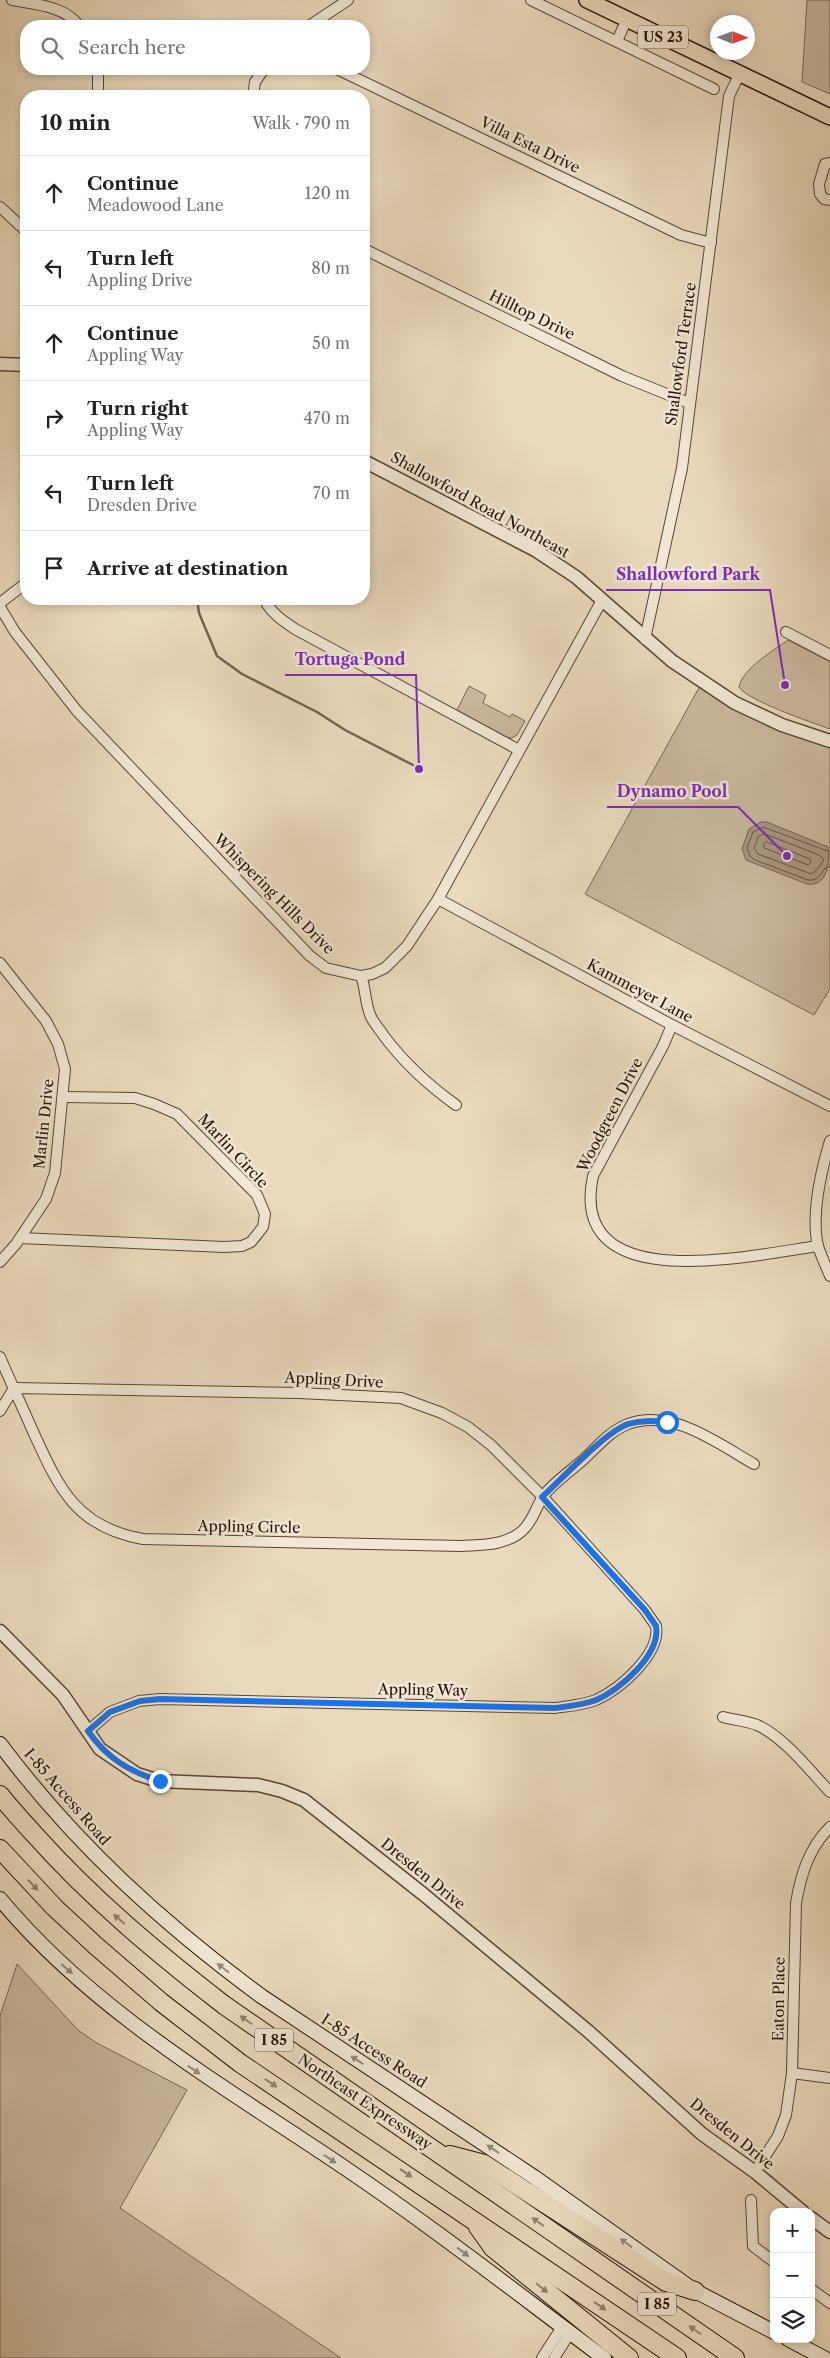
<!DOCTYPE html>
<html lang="en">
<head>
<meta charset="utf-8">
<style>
  body { margin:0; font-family:"Libre Caslon Text",serif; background:#f6f6f6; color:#222 }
  .controls { position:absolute; right:15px; bottom:15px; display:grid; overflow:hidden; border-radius:10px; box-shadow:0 2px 8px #0003 }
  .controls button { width:45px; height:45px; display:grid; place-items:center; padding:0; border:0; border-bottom:1px solid #e0e0e0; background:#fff; color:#222; font:25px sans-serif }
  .compass { position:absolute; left:710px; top:15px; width:45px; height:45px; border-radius:50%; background:#fff; box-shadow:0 2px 8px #0003; rotate:91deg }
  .stop { position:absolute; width:15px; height:15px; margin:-11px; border:4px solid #1a73e8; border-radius:50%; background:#fff }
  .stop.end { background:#1a73e8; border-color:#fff; box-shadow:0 1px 5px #0008 }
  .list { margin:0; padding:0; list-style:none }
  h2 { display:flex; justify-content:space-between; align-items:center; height:65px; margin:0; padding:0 20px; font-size:21px }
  h2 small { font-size:16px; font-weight:400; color:#767676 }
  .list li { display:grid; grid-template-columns:32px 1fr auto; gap:15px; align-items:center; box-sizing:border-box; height:75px; padding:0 20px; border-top:1px solid #e0e0e0 }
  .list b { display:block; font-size:19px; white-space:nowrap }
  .list p { margin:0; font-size:16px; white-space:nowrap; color:#767676 }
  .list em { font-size:16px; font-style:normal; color:#767676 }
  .icon { flex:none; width:28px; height:28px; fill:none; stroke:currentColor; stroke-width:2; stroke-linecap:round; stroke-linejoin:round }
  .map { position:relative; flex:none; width:830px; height:2358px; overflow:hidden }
  .search { position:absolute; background:#fff; box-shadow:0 2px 8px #0003; left:20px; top:20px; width:350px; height:55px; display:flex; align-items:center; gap:12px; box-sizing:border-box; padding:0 18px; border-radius:20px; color:#767676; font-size:19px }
  .panel { position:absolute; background:#fff; box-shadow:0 2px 8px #0003; left:20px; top:90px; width:350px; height:515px; border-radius:20px }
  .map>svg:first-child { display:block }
  .green { fill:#c9b89e; stroke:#796654 }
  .water { fill:#a89680; stroke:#756250 }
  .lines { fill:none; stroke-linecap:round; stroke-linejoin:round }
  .shore { stroke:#685444; stroke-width:1 }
  .stream { stroke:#756250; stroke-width:2.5 }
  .minor-casing { stroke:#594536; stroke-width:12 }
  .tertiary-casing { stroke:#594536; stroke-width:15 }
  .secondary-casing { stroke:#291309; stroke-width:16 }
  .primary-casing { stroke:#291309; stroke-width:18 }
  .motorway-casing { stroke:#291309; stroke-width:20 }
  .minor { stroke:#f1e7d4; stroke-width:10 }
  .tertiary { stroke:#f1e7d4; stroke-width:12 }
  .secondary { stroke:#f1e7d4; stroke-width:14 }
  .primary { stroke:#eadabd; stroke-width:15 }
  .motorway { stroke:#eadabd; stroke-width:18 }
  .oneway { fill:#93806c }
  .oneway2 { fill:#978879 }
  .route { stroke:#1a73e8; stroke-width:6 }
  .labels { text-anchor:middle; stroke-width:5; stroke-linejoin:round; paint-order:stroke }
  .shield { fill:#f1e7d4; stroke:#655346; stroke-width:1 }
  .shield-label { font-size:14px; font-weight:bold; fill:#291309 }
  .street-label { font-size:15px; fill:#291309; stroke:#f1e7d4 }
  .leader { fill:none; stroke:#7b2cbf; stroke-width:2 }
  .callout-dot { fill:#7b2cbf; stroke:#f1e7d4; stroke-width:2 }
  .callout-label { font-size:16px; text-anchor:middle; font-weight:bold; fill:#7b2cbf; stroke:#f1e7d4; stroke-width:5; stroke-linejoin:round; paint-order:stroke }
</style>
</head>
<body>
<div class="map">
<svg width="830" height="2358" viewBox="0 0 830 2358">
  <rect width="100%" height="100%" fill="#eadabd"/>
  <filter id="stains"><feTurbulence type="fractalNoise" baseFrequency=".004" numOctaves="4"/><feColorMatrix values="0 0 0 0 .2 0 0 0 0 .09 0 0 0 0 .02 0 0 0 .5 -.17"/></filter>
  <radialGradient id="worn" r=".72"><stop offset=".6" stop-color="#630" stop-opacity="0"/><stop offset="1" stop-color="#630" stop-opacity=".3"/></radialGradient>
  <g class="green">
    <path d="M807,0H830V94L802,82Z"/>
    <path d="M788,640L830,662V729C813,723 746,700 739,687C743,668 773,651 788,640Z"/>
    <path d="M701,684L774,719L830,738V989L814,1015L585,894Z"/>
    <path d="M469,686L486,695L483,703L510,717L512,714L525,721L517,735L512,738L506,737L457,710Z"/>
    <path d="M17,1964L78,2030L95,2042L187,2090L120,2208L341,2358H0V2016Z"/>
  </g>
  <path class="water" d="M761,822H767L828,847C830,864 827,887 807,884L746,860L742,849L749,829Z"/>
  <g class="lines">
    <g class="shore">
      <path d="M765,834L819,855L824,860L816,871L811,874L758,854L754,848L758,837Z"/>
      <path d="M767,842L810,859L811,862L808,865L764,848V844Z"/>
      <path d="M830,852L763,827L753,832L747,848L750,856L755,860L808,880C818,881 820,875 825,868L830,866"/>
    </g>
    <path class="stream" d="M197,599L199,613L217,656L242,674L317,712L345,730L413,765"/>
    <g class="minor-casing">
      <g id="minor">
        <path d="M12,0C33,4 66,6 79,26"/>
        <path d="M531,0L714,89"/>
        <path d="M309,26L348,0"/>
        <path d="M617,41L627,19"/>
        <path d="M98,69V96"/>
        <path d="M337,69L681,235L711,243"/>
        <path d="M253,96L255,82L264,69"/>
        <path d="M830,163L825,164L819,184L820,194L824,199L830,200"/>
        <path d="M0,207L26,231"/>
        <path d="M364,249L622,376L689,403"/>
        <path d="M264,599C271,613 283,621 295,629L519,750"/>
        <path d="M0,603L26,583"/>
        <path d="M0,607L15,632L77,711L310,956L326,968L361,976L372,974L385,968L407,946L438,899L601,602"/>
        <path d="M786,632L830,655"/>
        <path d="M645,639L682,468L729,96L740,73"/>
        <path d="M438,899L672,1025L830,1106"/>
        <path d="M0,963L46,1021L58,1044L65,1069L55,1173L46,1199L16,1244L0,1262"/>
        <path d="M361,976C366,989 365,1004 371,1017C374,1023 380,1030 384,1036C405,1064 428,1085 456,1105"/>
        <path d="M672,1025L663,1046L593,1176C567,1299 752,1255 818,1246"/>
        <path d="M830,1141C821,1171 811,1216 818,1246C821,1256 826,1266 830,1276"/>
        <path d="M20,1238L224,1247L242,1246L251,1242L263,1227L265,1214L257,1195L177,1114L154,1104L135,1098L63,1097"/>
        <path d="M0,1357C10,1381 21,1404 31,1427C58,1486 74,1527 143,1539L461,1546C483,1545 510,1545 525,1528C533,1519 536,1508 542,1498C550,1485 572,1470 584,1459C597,1447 610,1431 628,1424C672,1408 717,1443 754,1464"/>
        <path d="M0,1411L14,1388L299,1393L401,1398L442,1413L468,1427L491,1445L543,1497L645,1610L656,1626C661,1654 620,1689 596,1700C583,1705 569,1706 555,1708L160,1699L139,1701L110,1712L88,1731"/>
        <path d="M723,1717C734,1720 747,1721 757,1725C784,1737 810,1771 830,1792"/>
        <path d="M792,2073L830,2078"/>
        <path d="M755,2172L778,2136L786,2115L792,2073L796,1903C801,1874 809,1848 830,1827"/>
        <path d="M751,2200L753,2246L774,2262"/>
        <path d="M811,2289L830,2303"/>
        <path d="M542,2358L562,2327"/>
        <path d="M554,2358L570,2333"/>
      </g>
    </g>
    <g class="tertiary-casing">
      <g id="tertiary">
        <path d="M0,364L26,365"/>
        <path d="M364,461L535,550L576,577L672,661L735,703L782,725L830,741"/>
        <path d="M0,1631L63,1695L100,1749L137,1774L159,1781L258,1785L282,1791L304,1800L423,1894L588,2031L702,2134L755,2172L803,2212"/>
        <path d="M811,2218L830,2232"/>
      </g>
    </g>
    <g class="secondary-casing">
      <g id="secondary">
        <path d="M0,1744C74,1843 162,1923 261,1996L534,2177L695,2291L774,2332"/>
        <path d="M0,1899C95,2013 224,2086 345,2168C434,2228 518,2294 604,2358"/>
        <path d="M788,2339L824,2358"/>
      </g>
    </g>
    <g class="primary-casing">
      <path id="primary" d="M587,0L830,117"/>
    </g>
    <g class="motorway-casing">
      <g id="motorway">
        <path d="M0,1795C11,1809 23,1822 35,1835C92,1899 157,1953 224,2005L735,2358"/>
        <path d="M0,1849L54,1907L96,1946L161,2002L240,2063L677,2358"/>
        <path d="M450,2155L484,2164L666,2282L695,2291"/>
        <path d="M478,2227L493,2248L629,2358"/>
      </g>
    </g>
    <use href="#minor" class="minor"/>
    <use href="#tertiary" class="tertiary"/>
    <use href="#secondary" class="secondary"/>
    <use href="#primary" class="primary"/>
    <use href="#motorway" class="motorway"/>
  </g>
  <defs><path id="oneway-solid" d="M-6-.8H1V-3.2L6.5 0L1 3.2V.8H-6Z" transform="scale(1.25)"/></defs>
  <g class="oneway">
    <use href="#oneway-solid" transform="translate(33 1885) rotate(47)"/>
    <use href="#oneway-solid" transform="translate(119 1919) rotate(-139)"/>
    <use href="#oneway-solid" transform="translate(246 2020) rotate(-145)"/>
    <use href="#oneway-solid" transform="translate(271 2083) rotate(34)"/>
    <use href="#oneway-solid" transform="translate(406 2173) rotate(34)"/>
    <use href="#oneway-solid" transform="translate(538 2222) rotate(-145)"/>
    <use href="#oneway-solid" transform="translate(542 2288) rotate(39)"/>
    <use href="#oneway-solid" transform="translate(600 2306) rotate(34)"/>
    <use href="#oneway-solid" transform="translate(695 2330) rotate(-145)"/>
  </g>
  <g class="oneway2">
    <use href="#oneway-solid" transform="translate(223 1968) rotate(-143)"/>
    <use href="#oneway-solid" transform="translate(67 1969) rotate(41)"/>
    <use href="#oneway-solid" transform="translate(357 2060) rotate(-147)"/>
    <use href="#oneway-solid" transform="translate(194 2070) rotate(34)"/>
    <use href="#oneway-solid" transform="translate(493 2149) rotate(-146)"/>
    <use href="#oneway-solid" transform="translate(330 2159) rotate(34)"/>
    <use href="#oneway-solid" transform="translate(626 2243) rotate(-144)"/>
    <use href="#oneway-solid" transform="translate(463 2252) rotate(37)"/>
  </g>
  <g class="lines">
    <path class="route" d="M160,1781C128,1771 107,1758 88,1731L110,1712L140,1701L160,1699L555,1708C569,1706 583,1705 596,1700C620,1690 661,1654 656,1626L645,1610L542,1497C562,1479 605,1432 628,1424C641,1420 653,1421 667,1422"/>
  </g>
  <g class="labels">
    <g class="shield">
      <rect x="638" y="25.5" width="50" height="23" rx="4"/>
      <rect x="255" y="2028.5" width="38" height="23" rx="4"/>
      <rect x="638" y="2292.5" width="38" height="23" rx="4"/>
    </g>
    <g class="shield-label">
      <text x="663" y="42">US 23</text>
      <text x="274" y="2045">I 85</text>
      <text x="657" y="2309">I 85</text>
    </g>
    <g class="street-label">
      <text transform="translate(530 145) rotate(26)" y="5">Villa Esta Drive</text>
      <text transform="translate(532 315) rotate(26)" y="5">Hilltop Drive</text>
      <text transform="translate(681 354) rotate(-82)" y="5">Shallowford Terrace</text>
      <text transform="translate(480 505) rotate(29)" y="5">Shallowford Road Northeast</text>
      <text transform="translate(274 894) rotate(45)" y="5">Whispering Hills Drive</text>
      <text transform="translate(640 991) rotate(28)" y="5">Kammeyer Lane</text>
      <text transform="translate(610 1115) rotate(-63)" y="5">Woodgreen Drive</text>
      <text transform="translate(44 1124) rotate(-84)" y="5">Marlin Drive</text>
      <text transform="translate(233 1151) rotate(47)" y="5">Marlin Circle</text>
      <text transform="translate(334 1380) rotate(3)" y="5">Appling Drive</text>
      <text transform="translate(249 1527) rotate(1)" y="5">Appling Circle</text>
      <text transform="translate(423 1690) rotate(1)" y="5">Appling Way</text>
      <text transform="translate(67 1797) rotate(49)" y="5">I-85 Access Road</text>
      <text transform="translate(423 1874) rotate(39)" y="5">Dresden Drive</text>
      <text transform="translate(779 1999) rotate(-89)" y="5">Eaton Place</text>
      <text transform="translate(374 2051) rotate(33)" y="5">I-85 Access Road</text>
      <text transform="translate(365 2102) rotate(34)" y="5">Northeast Expressway</text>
      <text transform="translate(732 2134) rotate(39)" y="5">Dresden Drive</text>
    </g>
  </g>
  <path class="leader" d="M785 685L770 590H606M419 769L416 675H285M787 856L738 807H607"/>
  <g class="callout-dot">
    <circle cx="785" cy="685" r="5"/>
    <circle cx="419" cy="769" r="5"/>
    <circle cx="787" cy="856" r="5"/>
  </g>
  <g class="callout-label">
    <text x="688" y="580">Shallowford Park</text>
    <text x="350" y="665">Tortuga Pond</text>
    <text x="672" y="797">Dynamo Pool</text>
  </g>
  <rect width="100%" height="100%" filter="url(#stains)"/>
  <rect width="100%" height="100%" fill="url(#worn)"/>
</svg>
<div class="controls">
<button>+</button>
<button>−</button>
<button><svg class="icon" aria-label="layers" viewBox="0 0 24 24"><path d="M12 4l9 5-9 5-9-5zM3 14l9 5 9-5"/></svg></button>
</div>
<svg class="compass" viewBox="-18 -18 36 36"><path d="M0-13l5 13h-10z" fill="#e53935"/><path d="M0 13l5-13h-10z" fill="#767676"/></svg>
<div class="stop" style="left:667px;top:1422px"></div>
<div class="stop end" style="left:160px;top:1781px"></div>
<div class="search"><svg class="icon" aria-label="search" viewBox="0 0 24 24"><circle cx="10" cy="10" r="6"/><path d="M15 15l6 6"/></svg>Search here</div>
<section class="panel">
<h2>10 min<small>Walk · 790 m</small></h2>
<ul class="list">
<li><svg class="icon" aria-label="ahead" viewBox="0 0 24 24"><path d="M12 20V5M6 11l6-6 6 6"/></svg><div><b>Continue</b><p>Meadowood Lane</p></div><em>120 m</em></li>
<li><svg class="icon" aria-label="left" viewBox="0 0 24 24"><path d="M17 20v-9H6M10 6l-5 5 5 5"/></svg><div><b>Turn left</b><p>Appling Drive</p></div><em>80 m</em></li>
<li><svg class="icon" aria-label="ahead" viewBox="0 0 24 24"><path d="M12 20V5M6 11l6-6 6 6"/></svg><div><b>Continue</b><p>Appling Way</p></div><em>50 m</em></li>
<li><svg class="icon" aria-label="right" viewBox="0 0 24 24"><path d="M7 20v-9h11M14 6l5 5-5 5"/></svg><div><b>Turn right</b><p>Appling Way</p></div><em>470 m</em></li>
<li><svg class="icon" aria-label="left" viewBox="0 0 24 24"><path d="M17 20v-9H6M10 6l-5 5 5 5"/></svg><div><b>Turn left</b><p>Dresden Drive</p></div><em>70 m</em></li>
<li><svg class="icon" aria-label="arrive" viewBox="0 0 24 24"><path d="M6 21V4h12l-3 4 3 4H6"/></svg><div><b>Arrive at destination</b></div></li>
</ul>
</section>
</div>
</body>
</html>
